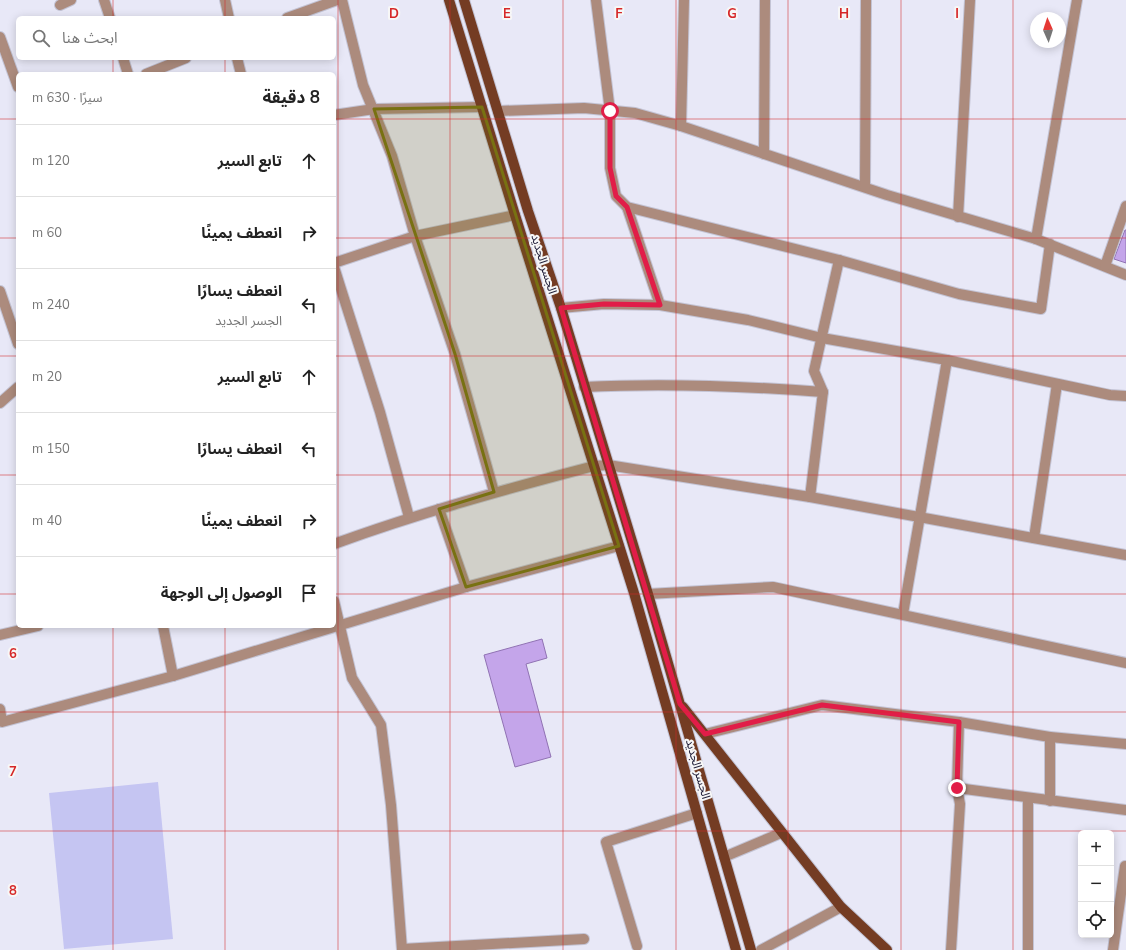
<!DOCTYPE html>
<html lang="ar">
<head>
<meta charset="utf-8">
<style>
  body { margin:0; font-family:"Nunito Sans","Noto Sans Arabic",sans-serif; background:#f2f2f2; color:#222; direction:rtl }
  .controls { position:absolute; right:12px; bottom:12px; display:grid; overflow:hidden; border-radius:6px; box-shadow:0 2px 10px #0003 }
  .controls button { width:36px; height:36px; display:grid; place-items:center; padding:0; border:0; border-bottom:1px solid #e0e0e0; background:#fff; color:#222; font:20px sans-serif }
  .compass { position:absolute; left:1030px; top:12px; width:36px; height:36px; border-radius:50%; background:#fff; box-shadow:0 2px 10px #0003; rotate:357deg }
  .stop { position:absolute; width:12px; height:12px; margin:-9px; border:3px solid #e11d48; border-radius:50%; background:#fff }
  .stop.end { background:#e11d48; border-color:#fff; box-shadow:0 1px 4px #0008 }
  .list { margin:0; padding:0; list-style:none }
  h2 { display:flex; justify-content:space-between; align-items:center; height:52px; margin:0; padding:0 16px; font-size:17px }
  h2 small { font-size:13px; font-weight:400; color:#767676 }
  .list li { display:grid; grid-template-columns:26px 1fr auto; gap:12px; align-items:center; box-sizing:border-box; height:72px; padding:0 16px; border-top:1px solid #e0e0e0 }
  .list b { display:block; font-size:15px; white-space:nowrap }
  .list p { margin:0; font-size:13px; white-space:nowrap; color:#767676 }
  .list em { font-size:13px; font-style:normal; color:#767676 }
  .icon { flex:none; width:22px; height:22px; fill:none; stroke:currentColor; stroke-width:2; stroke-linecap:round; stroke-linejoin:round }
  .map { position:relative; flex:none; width:1126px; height:950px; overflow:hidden; direction:ltr }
  .search { position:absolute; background:#fff; box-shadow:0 2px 10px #0003; left:16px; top:16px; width:320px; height:44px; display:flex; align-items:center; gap:10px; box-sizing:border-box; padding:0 14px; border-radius:6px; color:#767676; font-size:15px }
  .panel { position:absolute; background:#fff; box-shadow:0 2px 10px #0003; left:16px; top:72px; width:320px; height:556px; border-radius:6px; direction:rtl }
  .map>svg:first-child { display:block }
  .green { fill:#c5c5f2 }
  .building { fill:#c4a5ea; stroke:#9072b3 }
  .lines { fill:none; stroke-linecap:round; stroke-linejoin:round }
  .minor-casing { stroke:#c3c3d4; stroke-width:12 }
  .major-casing { stroke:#c3c3d4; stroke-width:12 }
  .minor { stroke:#ac8b7d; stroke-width:10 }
  .major { stroke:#743c23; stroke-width:10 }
  .route { stroke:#e11d48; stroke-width:5 }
  .marked { fill:#787112; fill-opacity:0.2; stroke:#787112; stroke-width:3; stroke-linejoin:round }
  .grid { fill:none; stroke:#d62828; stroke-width:1; stroke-opacity:0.55 }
  .labels { text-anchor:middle; stroke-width:4; stroke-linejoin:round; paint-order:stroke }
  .street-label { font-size:12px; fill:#1c1a35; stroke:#f7f7f7 }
  .grid-label { font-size:13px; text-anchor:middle; font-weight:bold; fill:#d62828; stroke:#f7f7f7; stroke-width:4; stroke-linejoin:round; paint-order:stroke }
</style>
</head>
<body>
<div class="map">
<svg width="1126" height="950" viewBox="0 0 1126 950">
  <rect width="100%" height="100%" fill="#e8e8f7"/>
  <path class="green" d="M158,782L173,939L64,949L49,793Z"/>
  <g class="building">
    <path d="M1125,230H1126V263L1114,259Z"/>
    <path d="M542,639L547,658L526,664L551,757L515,767L484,655Z"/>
  </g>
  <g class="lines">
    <g class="minor-casing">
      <g id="minor">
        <path d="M104,0L110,18"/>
        <path d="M225,0L229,18"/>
        <path d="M342,0L363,85L392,156L415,236L455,354L494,492"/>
        <path d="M596,0L610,111V168L616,196L627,207L839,260L959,294L1041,309L1050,244"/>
        <path d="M60,5L71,0"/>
        <path d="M287,18L337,0"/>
        <path d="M0,37L18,87"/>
        <path d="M123,58L128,74"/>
        <path d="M237,58L241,74"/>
        <path d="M146,74L186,58"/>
        <path d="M498,111L584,108L635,113L681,126L887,195L1036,239L1126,275"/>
        <path d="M334,115L374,109L482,107"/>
        <path d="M681,126L684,0"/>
        <path d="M764,154L765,0"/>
        <path d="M865,187L866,0"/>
        <path d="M627,207L660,305"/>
        <path d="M958,217L970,0"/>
        <path d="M1036,239L1077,0"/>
        <path d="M334,263L415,236L515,215"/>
        <path d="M1105,266L1126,206"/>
        <path d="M334,267L380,412L409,517"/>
        <path d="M0,291L18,344"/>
        <path d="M561,308L604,304L660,305L748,320L822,338L947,360L1110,395L1126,396"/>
        <path d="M584,387C664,383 744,386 823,392L810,497"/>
        <path d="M823,392L814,371L839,260"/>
        <path d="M0,403L18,387"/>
        <path d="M439,509L466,587"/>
        <path d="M1034,538L1057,384"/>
        <path d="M334,544C419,513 506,489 594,466L608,465L810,497L1126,555"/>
        <path d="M648,594L773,587L1126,663"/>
        <path d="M334,601L352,678L381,725L391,805L402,950"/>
        <path d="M903,614L947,360"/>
        <path d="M163,626L173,676"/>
        <path d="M0,635L38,626"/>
        <path d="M0,709L2,722L173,676L466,587L619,546"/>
        <path d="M705,734L822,705L959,722L1050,737L1126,744"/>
        <path d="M1050,737V801"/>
        <path d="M957,788L1126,810"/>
        <path d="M1028,798V950"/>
        <path d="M724,857L781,833"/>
        <path d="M637,946L606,842L697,813"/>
        <path d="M402,949L584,939"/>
        <path d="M761,950L841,907"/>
        <path d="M951,950L960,804L957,788L959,722"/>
        <path d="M1113,950L1125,866"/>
      </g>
    </g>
    <g class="major-casing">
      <g id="major">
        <path d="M449,0L515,215L634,593L736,950"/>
        <path d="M464,0L528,211L561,308L648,594L751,950"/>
        <path d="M683,707L841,907L887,950"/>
      </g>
    </g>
    <use href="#minor" class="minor"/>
    <use href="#major" class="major"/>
  </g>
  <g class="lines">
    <path class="route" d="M610,111V168L616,196L627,207L660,305L604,304L561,308L680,704L705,734L822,705L959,722L957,788"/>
  </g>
  <path class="marked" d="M482,107L619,546L466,587L439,509L494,492L455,354L374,109Z"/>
  <path class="grid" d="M113,0V18M225,0V18M338,0V950M450,0V950M563,0V950M676,0V950M788,0V950M901,0V950M1013,0V950M113,58V74M225,58V74M0,119H18M334,119H1126M0,238H18M334,238H1126M0,356H18M334,356H1126M0,475H18M334,475H1126M0,594H18M334,594H1126M113,626V950M225,626V950M0,712H1126M0,831H1126"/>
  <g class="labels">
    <g class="street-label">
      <text transform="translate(544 264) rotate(73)" y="4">الجسر الجديد</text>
      <text transform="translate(698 769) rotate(74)" y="4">الجسر الجديد</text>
    </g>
  </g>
  <g class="grid-label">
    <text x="394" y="18">D</text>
    <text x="507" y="18">E</text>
    <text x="619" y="18">F</text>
    <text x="732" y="18">G</text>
    <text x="844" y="18">H</text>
    <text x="957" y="18">I</text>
    <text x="13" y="658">6</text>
    <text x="13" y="776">7</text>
    <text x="13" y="895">8</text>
  </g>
</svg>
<div class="controls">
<button>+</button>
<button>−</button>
<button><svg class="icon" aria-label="locate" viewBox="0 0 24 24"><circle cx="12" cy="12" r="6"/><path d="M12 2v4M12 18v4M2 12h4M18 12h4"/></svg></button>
</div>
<svg class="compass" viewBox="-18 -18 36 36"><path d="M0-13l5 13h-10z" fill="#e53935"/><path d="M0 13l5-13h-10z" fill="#767676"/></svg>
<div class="stop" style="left:610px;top:111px"></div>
<div class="stop end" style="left:957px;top:788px"></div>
<div class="search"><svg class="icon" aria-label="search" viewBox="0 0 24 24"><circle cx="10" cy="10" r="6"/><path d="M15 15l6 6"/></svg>ابحث هنا</div>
<section class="panel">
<h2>8 دقيقة<small>سيرًا · 630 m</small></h2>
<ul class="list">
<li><svg class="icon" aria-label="ahead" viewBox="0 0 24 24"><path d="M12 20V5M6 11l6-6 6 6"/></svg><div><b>تابع السير</b></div><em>120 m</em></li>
<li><svg class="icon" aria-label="right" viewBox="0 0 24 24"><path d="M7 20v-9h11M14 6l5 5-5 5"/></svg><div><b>انعطف يمينًا</b></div><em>60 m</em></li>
<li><svg class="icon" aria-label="left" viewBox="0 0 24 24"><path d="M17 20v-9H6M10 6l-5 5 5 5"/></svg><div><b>انعطف يسارًا</b><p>الجسر الجديد</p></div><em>240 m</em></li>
<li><svg class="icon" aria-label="ahead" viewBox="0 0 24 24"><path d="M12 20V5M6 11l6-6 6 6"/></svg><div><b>تابع السير</b></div><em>20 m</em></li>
<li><svg class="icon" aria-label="left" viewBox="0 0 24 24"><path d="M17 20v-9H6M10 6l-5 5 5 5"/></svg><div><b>انعطف يسارًا</b></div><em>150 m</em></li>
<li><svg class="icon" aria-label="right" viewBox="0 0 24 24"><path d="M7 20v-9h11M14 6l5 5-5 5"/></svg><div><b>انعطف يمينًا</b></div><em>40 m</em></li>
<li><svg class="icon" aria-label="arrive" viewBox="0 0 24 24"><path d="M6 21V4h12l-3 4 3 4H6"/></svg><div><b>الوصول إلى الوجهة</b></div></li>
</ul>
</section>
</div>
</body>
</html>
